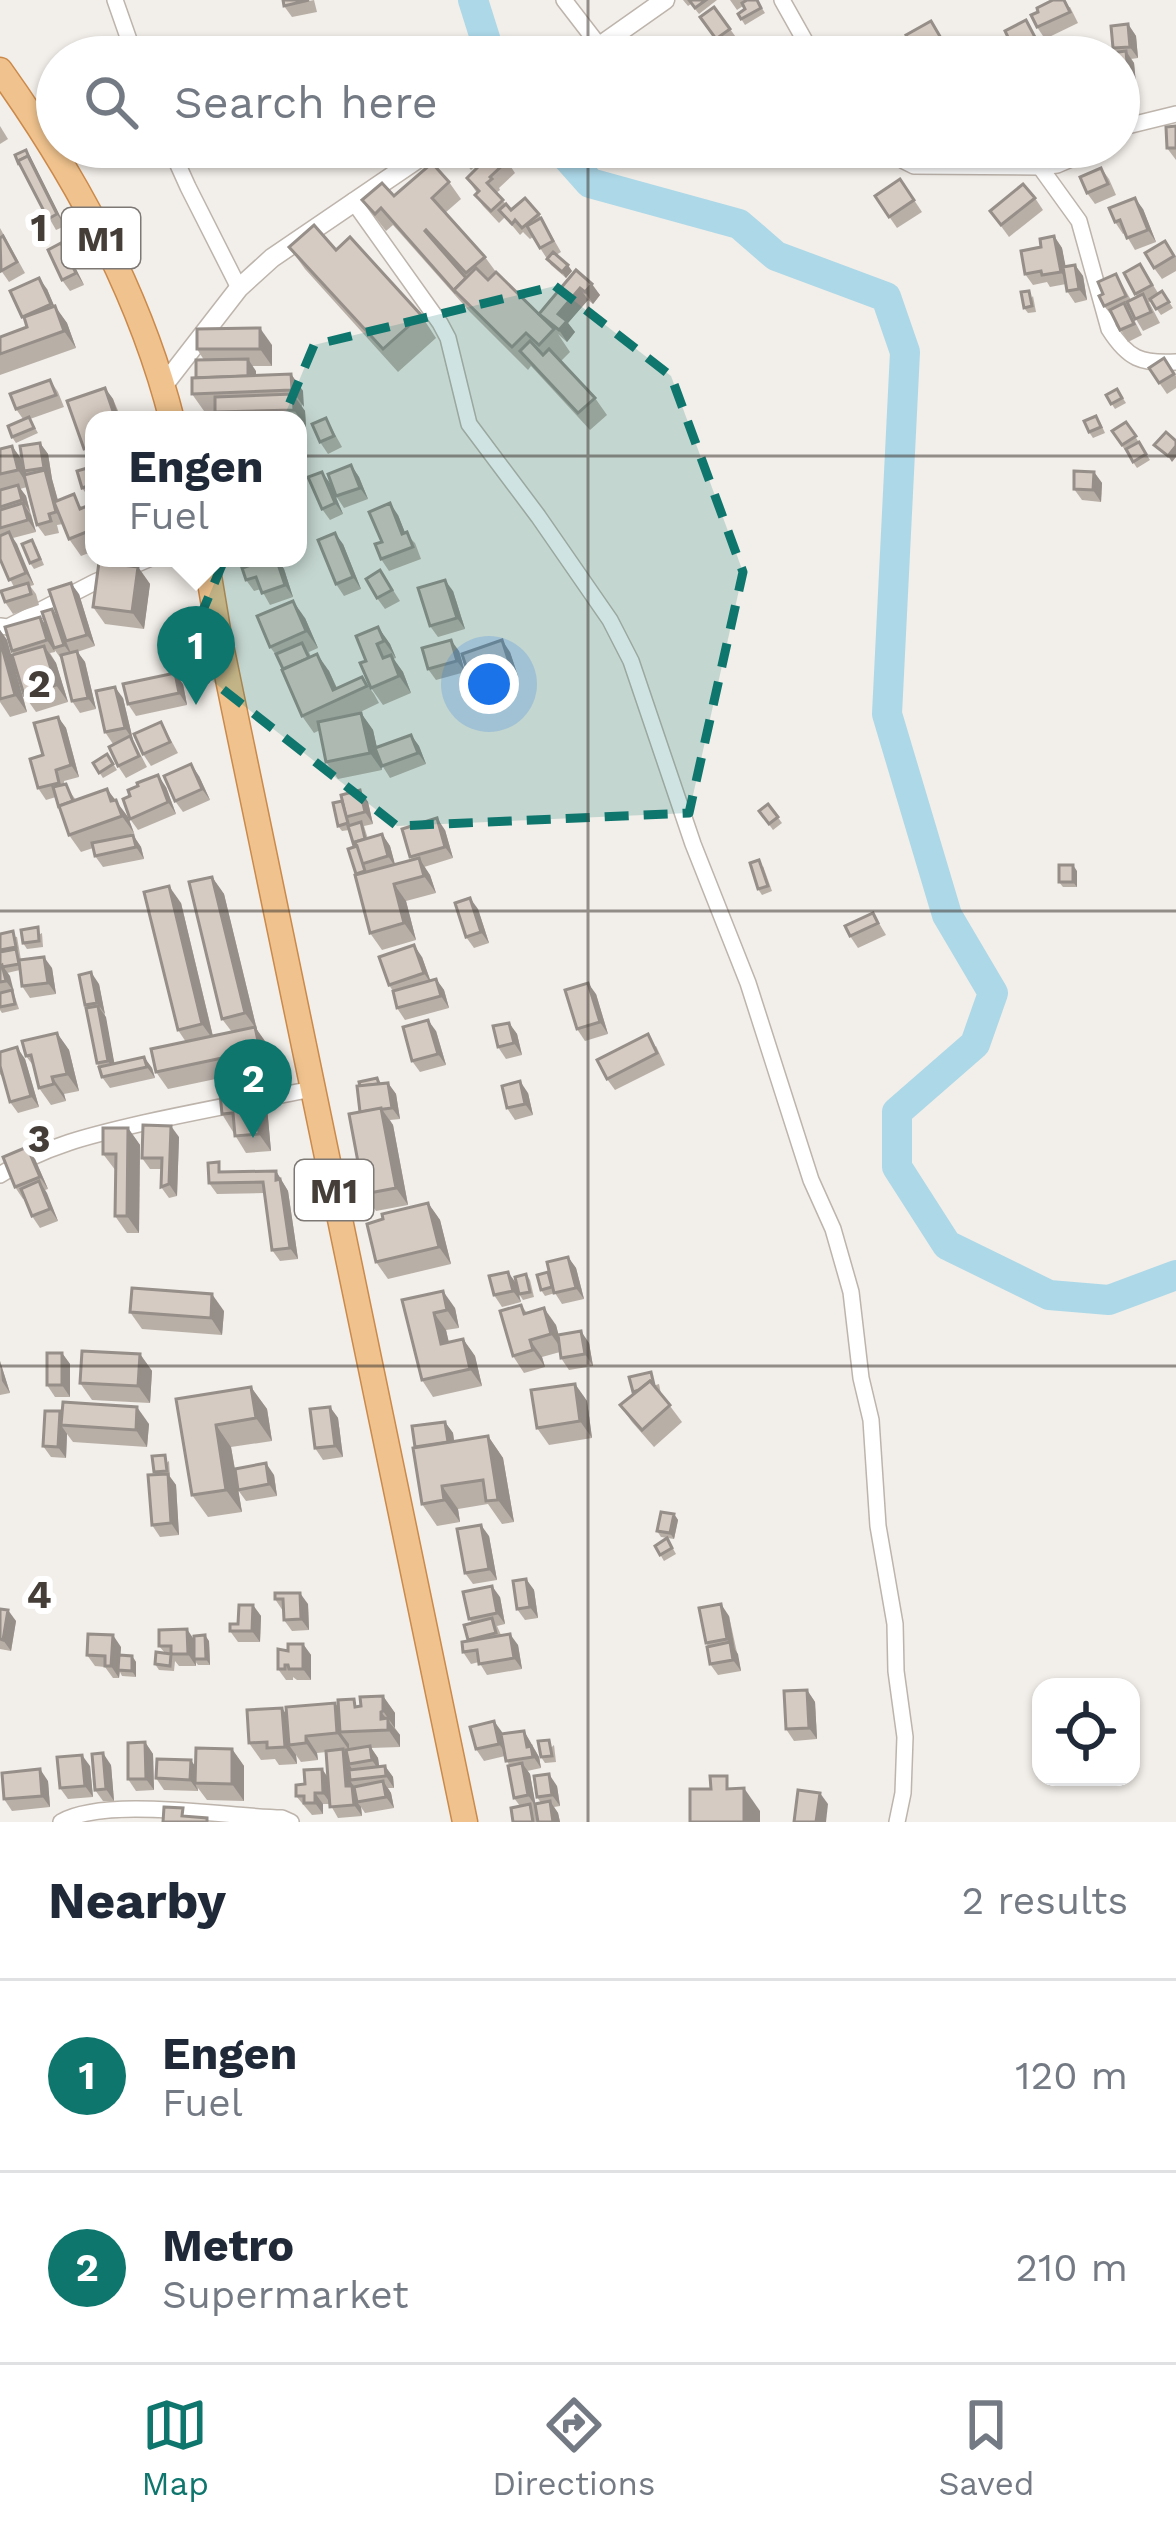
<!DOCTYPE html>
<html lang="en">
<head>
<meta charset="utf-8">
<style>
  body { margin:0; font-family:"Work Sans",sans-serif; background:#f2f2f3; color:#1f2937 }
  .controls { position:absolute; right:36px; bottom:36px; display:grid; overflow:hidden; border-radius:24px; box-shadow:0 3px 9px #0004 }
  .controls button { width:108px; height:108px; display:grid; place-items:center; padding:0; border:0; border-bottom:3px solid #e0e1e3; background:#fff; color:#1f2937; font:60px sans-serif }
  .you { position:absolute; left:489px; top:684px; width:42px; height:42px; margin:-30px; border:9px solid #fff; border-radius:50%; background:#1a73e8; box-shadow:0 0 0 18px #1a73e833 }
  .badge { display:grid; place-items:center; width:78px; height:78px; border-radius:50%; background:#0f766e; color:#fff; font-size:39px; font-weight:700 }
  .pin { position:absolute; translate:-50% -99px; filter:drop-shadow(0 3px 6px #0008) }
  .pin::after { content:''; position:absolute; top:63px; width:42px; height:36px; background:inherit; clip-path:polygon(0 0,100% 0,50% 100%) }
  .popup { position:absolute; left:85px; top:411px; width:222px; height:156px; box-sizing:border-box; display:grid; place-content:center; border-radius:24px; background:#fff; filter:drop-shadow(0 3px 9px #0005); font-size:39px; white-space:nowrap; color:#747a83 }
  .popup b { font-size:45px; color:#1f2937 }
  .popup::after { content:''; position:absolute; left:50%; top:100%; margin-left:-24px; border:24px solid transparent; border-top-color:#fff }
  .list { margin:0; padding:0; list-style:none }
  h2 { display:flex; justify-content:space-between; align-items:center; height:156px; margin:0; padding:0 48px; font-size:51px }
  h2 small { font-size:39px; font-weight:400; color:#747a83 }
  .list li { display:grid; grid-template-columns:78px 1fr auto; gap:36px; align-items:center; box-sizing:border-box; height:192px; padding:0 48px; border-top:3px solid #e0e1e3 }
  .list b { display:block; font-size:45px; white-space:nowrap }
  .list p { margin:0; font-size:39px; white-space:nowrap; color:#747a83 }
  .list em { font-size:39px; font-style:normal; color:#747a83 }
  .icon { flex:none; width:66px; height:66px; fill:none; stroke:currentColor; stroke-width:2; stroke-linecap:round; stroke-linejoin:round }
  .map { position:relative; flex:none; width:1176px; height:1822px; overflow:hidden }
  .search { position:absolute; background:#fff; box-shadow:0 3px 9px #0004; left:36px; right:36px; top:36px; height:132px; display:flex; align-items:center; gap:30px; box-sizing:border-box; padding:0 42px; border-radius:66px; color:#747a83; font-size:45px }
  .sheet { height:540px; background:#fff }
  nav { display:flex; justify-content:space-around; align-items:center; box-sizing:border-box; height:168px; border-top:3px solid #e0e1e3; background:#fff; font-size:33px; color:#747a83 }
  nav a { display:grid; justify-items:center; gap:6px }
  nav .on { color:#0f766e }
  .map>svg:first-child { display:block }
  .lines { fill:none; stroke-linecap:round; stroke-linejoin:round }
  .river { stroke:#acd8e8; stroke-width:30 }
  .minor-casing { stroke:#bdb4ac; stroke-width:18 }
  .tertiary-casing { stroke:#bdb4ac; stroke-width:21 }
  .trunk-casing { stroke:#cb894a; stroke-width:27 }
  .minor { stroke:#fff; stroke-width:15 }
  .tertiary { stroke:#fff; stroke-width:18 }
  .trunk { stroke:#f0c38e; stroke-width:24 }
  .wall { fill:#b8afa7 }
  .shaded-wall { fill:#968e88 }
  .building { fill:#d6cbc2; stroke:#968e88; stroke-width:3 }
  .marked { fill:#0f766e; fill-opacity:0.2; stroke:#0f766e; stroke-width:9; stroke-dasharray:24 15; stroke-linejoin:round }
  .grid { fill:none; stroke:#453e38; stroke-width:3; stroke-opacity:0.55 }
  .labels { text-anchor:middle; stroke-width:12; stroke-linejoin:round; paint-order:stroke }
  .shield { fill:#fff; stroke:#7d7874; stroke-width:3 }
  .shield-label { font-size:36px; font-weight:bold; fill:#453e38 }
  .grid-label { font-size:39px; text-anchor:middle; font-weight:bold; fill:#453e38; stroke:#fff; stroke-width:12; stroke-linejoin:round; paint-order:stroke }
</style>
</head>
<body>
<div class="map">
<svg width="1176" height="1822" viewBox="0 0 1176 1822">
  <rect width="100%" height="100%" fill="#f2eee9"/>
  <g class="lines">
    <g class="river">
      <path d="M473,0L491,57"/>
      <path d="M558,147L590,183L739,224L776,256L886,297L905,352L887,714L947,915L993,993L975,1044L897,1112V1167L947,1245L1049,1295L1109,1300L1176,1275"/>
    </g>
    <g class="minor-casing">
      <g id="minor">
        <path d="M115,0L135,57"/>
        <path d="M564,0L601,48"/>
        <path d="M782,0L814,57"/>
        <path d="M1119,128L1176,114"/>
        <path d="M170,147L188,187L239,288"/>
        <path d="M888,147L904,161L914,166L1040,167L1057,165L1071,159L1085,147"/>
        <path d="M1040,167L1079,221L1109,329C1128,359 1141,364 1176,362"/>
        <path d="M353,201L440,323L448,338L469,424L538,516L610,620L631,661L693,844L748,983L811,1180L833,1229L851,1292L861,1378L871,1420L878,1526L895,1624L896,1671L905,1737L903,1793L897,1822"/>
        <path d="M0,626L8,627L95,582L151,558"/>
        <path d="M0,1175C45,1145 96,1134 148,1122C203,1110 257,1100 312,1089"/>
        <path d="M61,1822C106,1796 227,1817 282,1818L291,1822"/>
      </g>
    </g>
    <g class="tertiary-casing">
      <g id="tertiary">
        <path d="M584,57L665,0"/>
        <path d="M163,386L239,288L272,258L435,147"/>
      </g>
    </g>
    <g class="trunk-casing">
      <g id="trunk">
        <path d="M0,70C75,175 140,294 172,420"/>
        <path d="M206,558L219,636L465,1822"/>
      </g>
    </g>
    <use href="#minor" class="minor"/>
    <use href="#tertiary" class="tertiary"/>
    <use href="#trunk" class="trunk"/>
  </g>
  <g class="wall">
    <path d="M314,0L317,12L292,17L284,6Z"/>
    <path d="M683,0H717L699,14L691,4L688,6Z"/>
    <path d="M730,0H757L765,13L745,25L738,14L745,9L743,6L737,10Z"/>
    <path d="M714,7L738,40L724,51L700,17Z"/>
    <path d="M1070,7L1078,23L1045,39L1037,27L1038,12Z"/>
    <path d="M1026,20L1038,40L1072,49L1035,57H1018L1015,52Z"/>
    <path d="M1128,24L1136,36L1138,58L1131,59L1134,63L1138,104L1124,105L1119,97V57L1113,48Z"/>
    <path d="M0,126L8,139L0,144Z"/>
    <path d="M1176,126V160L1167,148Z"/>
    <path d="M451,147H497L471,170Z"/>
    <path d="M980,147H1020V162H1002L1000,158L999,160H984L980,154Z"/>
    <path d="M30,156L65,226L56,230L19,165Z"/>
    <path d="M507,161L515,173L499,188L500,190L496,193L511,210L539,214L561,252L556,255L572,271L566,278L551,265L533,237L530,239L523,232L520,235L505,217L499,223L483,206L475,195L477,193L467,178Z"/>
    <path d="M1101,168L1109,179L1116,195L1095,204L1087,193Z"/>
    <path d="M900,179L922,212L897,228L875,196Z"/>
    <path d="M449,182L461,199L445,213L485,257L496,272L540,315L576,270L600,295L593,304L588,300L568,323L575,332L567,342L558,334L570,352L561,361L595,398L607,415L590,430L531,366L528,370L470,312L393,225L386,231L362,200L394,196Z"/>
    <path d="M1035,198L1043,210L1009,237L990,211Z"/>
    <path d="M1143,209L1156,242L1135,250L1125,233L1123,234L1115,222Z"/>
    <path d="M0,228L25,273L9,282L0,269Z"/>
    <path d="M1054,236L1062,248L1065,266L1075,265L1083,276L1087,300L1075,303L1067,291L1066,284L1050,287L1047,282L1033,285L1025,274L1041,247Z"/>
    <path d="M1165,241L1176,257V271L1162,279L1154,268Z"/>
    <path d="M61,243L69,255L84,285L70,291L62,280Z"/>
    <path d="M289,247L336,250L421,315L436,338L398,372L305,269Z"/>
    <path d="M1140,264L1158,293L1162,291L1173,308L1161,315L1151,301L1149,302L1160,323L1143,331L1130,309L1129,310L1142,335L1128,342L1113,317L1104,306L1103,294L1116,274L1131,300L1137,297L1124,273Z"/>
    <path d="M47,289L54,306L67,323L76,348L0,375V337L27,327Z"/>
    <path d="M1033,296L1036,312L1028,313L1024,308Z"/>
    <path d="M272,345V366H252L256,375L291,374L303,391L302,407L305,411L306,427H298V420H221L215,411H204L192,394L196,378L204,360L197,349Z"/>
    <path d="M1164,358L1176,376V388L1167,394L1149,368Z"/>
    <path d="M50,380L58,392L64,407L30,419L38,433L16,443L12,437L23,419L16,409Z"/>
    <path d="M105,388L113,399L122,420H94V459L92,460L84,449Z"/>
    <path d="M1117,389L1126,403L1115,409L1106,395Z"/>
    <path d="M326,418L342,447L328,454L320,442Z"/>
    <path d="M1100,422L1105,433L1093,438L1089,432Z"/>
    <path d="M1126,422L1150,460L1137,468L1112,431Z"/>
    <path d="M40,443L48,454L52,479L58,500L83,507L94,503V551L81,556L69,539L63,524L57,525L59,533L45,536L37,525L27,487L20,489L26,496L36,532L13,538L34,585L30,586L36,594L39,605L13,614L5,602L14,587L0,559V449L12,446L23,462Z"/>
    <path d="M351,465L359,477L368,499L344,508L336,496Z"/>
    <path d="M94,466V498L90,499L82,488Z"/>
    <path d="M1094,472L1102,483L1101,502L1082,500L1074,489Z"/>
    <path d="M330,483L343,514L330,520L322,509Z"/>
    <path d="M398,515L405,533L415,543L421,559L389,571L381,559L382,542Z"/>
    <path d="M343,544L361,589L344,596L336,584Z"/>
    <path d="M36,546L44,565L34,569L30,563Z"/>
    <path d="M244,558H286L278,561L284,569L293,597L270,605L261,589L254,591L246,580L249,566Z"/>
    <path d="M138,567L150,584L144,629L105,624L93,607Z"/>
    <path d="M388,582L400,601L385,609L377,598Z"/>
    <path d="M453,591L465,629L438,637L430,626Z"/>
    <path d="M79,594L95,646L77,652L85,662L96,709L80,713L72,701L62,660L54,649L55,652L50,653L56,663L68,702L36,712L24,695L14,654L12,651L46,626Z"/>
    <path d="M305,618L318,648L309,652L311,657L329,671L337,688L362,677L374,694L379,703L354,715L361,713L373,730L377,748L411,735L419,746L426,764L390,778L380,762L382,770L338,779L326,762L320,730L314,733L302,716L276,655L270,647Z"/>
    <path d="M378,627L390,644L396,658L393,659L403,672L411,693L383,705L371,688L366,661Z"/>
    <path d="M0,630L7,640L27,712L10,717L0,702Z"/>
    <path d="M459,651L465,672L436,680L428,669Z"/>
    <path d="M510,652L518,676L478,690L470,679Z"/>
    <path d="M183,684L187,705L136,716L128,704Z"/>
    <path d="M123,698L133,740L147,767L126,778L118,766L113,744L105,732Z"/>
    <path d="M58,717L66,728L79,777L64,781V784L76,800L107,789L128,817L134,833L122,837L133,835L141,847L144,859L103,867L95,856L93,848L81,852L69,835L56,797L46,800L38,788L43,755Z"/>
    <path d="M161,722L178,753L151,766L143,754Z"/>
    <path d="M107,754L117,770L103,778L93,763Z"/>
    <path d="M199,776L210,800L183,812L175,801Z"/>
    <path d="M166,787L176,814L138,830L130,819Z"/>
    <path d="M360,790L368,802L373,824L364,826L368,839L382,834L390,846L395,865L412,860L410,857L445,830L453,858L424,867L430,875L436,893L406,901L416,940L382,950L370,933L356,875L354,847L349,830L342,831L338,826L342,801Z"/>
    <path d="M768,804L782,823L773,830L759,811Z"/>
    <path d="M763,866L772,891L762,895L758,889Z"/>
    <path d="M1077,871V887H1063L1059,882Z"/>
    <path d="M212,877L224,894L257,1030L267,1044L272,1067L168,1089L156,1072L186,1042L178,1030L181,903L213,1036L232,1032L222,1019Z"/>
    <path d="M478,909L489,943L474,948L466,937Z"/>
    <path d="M873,913L886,935L858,948L850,936Z"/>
    <path d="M42,933L43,947L27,949L23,943Z"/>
    <path d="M0,934L17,937L21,960L52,968L56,994L30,998L22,986L20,970L7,973L19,1009L2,1013L0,1010Z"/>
    <path d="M422,957L430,980L436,979L444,990L449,1008L405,1020L397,1008L393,991L389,985Z"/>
    <path d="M99,984L114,1063L144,1057L152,1068L155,1078L110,1088L102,1077L97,1063L85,1005Z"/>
    <path d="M596,994L608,1034L585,1041L577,1029Z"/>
    <path d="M509,1023L517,1034L522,1055L506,1059L498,1047Z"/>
    <path d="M436,1031L446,1065L420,1072L412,1061Z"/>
    <path d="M57,1033L69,1050L79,1091L64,1094L66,1101L51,1105L39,1088L35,1068L26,1056Z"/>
    <path d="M656,1046L665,1065L615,1090L607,1079Z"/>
    <path d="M0,1052L25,1059L39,1107L18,1113L10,1102L4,1079L0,1074Z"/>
    <path d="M377,1078L381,1083H388L396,1094L400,1119L390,1120L393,1125L408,1205L376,1211L364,1194L360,1112Z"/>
    <path d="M255,1090L267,1107L271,1151L246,1153L222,1114Z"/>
    <path d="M528,1093L533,1115L515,1120L507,1108Z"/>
    <path d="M128,1128L140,1145L139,1233H127L115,1216L116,1171L103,1154Z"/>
    <path d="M179,1137L177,1196L169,1198L161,1187L162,1169H150L142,1158Z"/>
    <path d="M35,1159L48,1189L45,1190L58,1221L40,1228L32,1216L25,1198L23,1199L15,1187Z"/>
    <path d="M276,1171L288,1191L298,1259L280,1261L272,1250L264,1193L217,1194L209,1183L226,1172Z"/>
    <path d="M428,1203L440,1220L451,1264L388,1279L376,1262L383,1219Z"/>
    <path d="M568,1257L576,1268L584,1299L562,1304L555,1293L545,1296L541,1290L548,1272Z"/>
    <path d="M508,1272L521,1302L502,1307L494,1295Z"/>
    <path d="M526,1274L530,1280L534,1297L523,1300L519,1294Z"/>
    <path d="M402,1300L455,1308L459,1328L446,1330L449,1343L463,1339L475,1356L482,1386L433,1397L422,1380Z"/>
    <path d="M521,1305L527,1313L556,1325L558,1335L589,1343L593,1366L569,1370L561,1358L560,1352L542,1357L545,1367L524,1373L513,1356Z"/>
    <path d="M224,1311L222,1335L142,1329L130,1312Z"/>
    <path d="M62,1353L70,1364V1397H55L47,1385Z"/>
    <path d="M140,1354L152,1371L150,1403L92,1400L80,1383Z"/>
    <path d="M0,1361L10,1393L0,1395Z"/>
    <path d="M575,1384L587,1401L592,1438L549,1445L537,1428Z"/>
    <path d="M659,1384L661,1394L682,1422L654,1447L632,1422L620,1405L635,1394L633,1392Z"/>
    <path d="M251,1387L267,1409L272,1441L231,1447L235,1469L274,1475L277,1496L246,1501L238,1490L242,1512L208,1517L192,1495L176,1399Z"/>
    <path d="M330,1407L338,1418L343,1457L323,1460L315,1448Z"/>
    <path d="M62,1414L149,1424L147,1447L73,1442L67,1434L66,1458L51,1457L43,1446Z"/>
    <path d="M445,1422L453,1433L454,1441L488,1436L503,1458L514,1522L502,1524L488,1504L458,1509L460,1522L437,1526L422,1504L415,1447Z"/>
    <path d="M169,1461L170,1477L176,1485L179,1535L160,1537L152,1525L156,1475L154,1472Z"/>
    <path d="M674,1514L678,1520L674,1539L661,1537L657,1531Z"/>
    <path d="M489,1536L497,1580L473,1584L465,1573Z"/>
    <path d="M667,1538L676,1554L664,1561L655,1546Z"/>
    <path d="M526,1579L534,1590L538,1618L525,1620L517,1609Z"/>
    <path d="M275,1593L308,1604L309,1630L292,1631L284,1620L283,1611L275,1599Z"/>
    <path d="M500,1597L505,1624L497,1626L501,1635L518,1645L522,1669L487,1675L479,1662L471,1664L463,1652L469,1641L472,1623L469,1619Z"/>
    <path d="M253,1605L261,1616L260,1642H238L230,1631L238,1624Z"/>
    <path d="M0,1609L16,1621L11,1651L0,1649Z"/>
    <path d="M729,1616L741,1671L718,1675L710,1664L708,1646L706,1643Z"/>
    <path d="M194,1639L209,1641L210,1665H198L195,1661L196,1666H179L175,1661L174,1671L159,1670L155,1664L165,1653L159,1646Z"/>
    <path d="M303,1644L311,1655V1680H297L293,1677V1680H286L278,1669L288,1651Z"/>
    <path d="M121,1647L120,1655L132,1656L136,1662V1677L122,1676L120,1672L119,1678H113L105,1667L95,1666L87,1655Z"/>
    <path d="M807,1690L815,1702L817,1739L794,1741L786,1729Z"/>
    <path d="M383,1696L395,1713V1728L400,1735V1747L371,1748L378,1758L379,1767L385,1766L393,1777L394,1788H388L391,1793L394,1808L365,1813L361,1807L362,1816L338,1818L330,1804H323V1814L312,1815L296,1796L305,1784L322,1769L328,1777L326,1752L317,1753L318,1760L301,1762L296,1755L297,1764L279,1765L275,1759L261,1760L249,1743L339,1709L359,1706Z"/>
    <path d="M524,1731L539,1757L541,1768L527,1771L530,1774L535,1803H541L537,1797L557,1786L560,1806L554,1807L558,1813L560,1822H513L520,1806L514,1798L509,1765L505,1756L484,1761L476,1749L502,1734Z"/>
    <path d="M145,1742L153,1754L154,1790L136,1791L128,1779Z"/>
    <path d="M554,1745L556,1762L545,1763L541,1757Z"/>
    <path d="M232,1749L244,1766V1801L207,1800L198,1788V1791L164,1790L156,1778L195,1766Z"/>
    <path d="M111,1765L114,1801H103L95,1790Z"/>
    <path d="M90,1766L93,1797L68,1799L60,1788Z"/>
    <path d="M48,1781L50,1807L12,1811L4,1799Z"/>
  </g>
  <g class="shaded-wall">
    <path d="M1128,24L1136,36L1138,58L1130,47Z"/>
    <path d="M1064,38L1072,49V57H1065Z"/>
    <path d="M1126,51L1134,63L1138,104L1130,93Z"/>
    <path d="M26,150L30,156L65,226L57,214Z"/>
    <path d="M1135,198L1143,209L1156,242L1148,230Z"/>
    <path d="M1054,236L1062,248L1069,283L1061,272Z"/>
    <path d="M61,243L69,255L84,285L76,273Z"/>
    <path d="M568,265L572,271L566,278L562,272Z"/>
    <path d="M1075,265L1083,276L1087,300L1079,289Z"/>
    <path d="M39,278L47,289L56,310L55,306L67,323L76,348L64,331L58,314L51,304Z"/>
    <path d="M592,284L600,295L593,304L585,292Z"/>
    <path d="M580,288L588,300L568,323L575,332L567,342L559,330L558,314Z"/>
    <path d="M260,328L272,345V366L260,349Z"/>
    <path d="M248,359L256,371V390L248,379Z"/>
    <path d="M291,374L303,391L304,407L292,390Z"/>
    <path d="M105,388L113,399L120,420L114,414Z"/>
    <path d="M293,394L305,411L306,427L294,410Z"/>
    <path d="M40,443L48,454L52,479L64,523L56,512L44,468Z"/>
    <path d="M12,446L24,463L29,487L18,470Z"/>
    <path d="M1176,446V457L1172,462L1168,456Z"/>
    <path d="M351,465L359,477L368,499L360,488Z"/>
    <path d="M322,472L330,483L343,514L335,503Z"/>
    <path d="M1094,472L1102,483L1101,502L1093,490Z"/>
    <path d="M18,485L26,496L30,512L22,500Z"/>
    <path d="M23,503L31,515L36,532L28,520Z"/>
    <path d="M390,503L398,515L410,545L402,534Z"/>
    <path d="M9,532L17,544L34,585L26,573Z"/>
    <path d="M335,533L343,544L361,589L353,577Z"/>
    <path d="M276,558L284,569L293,597L285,585Z"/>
    <path d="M138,567L150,584L144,629L132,612Z"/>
    <path d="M445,580L453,591L465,629L457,618Z"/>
    <path d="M71,583L79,594L95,646L87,635Z"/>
    <path d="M293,601L305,618L318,648L306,631Z"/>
    <path d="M52,609L60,620L66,641L72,656L64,645Z"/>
    <path d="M40,617L48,628L55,652L47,640Z"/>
    <path d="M378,627L390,644L396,658L384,641Z"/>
    <path d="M0,630L7,640L27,712L15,695L0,640Z"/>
    <path d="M451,640L459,651L465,672L457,661Z"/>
    <path d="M502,640L510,652L518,676L510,665Z"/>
    <path d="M44,646L56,663L68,702L56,685Z"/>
    <path d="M77,651L85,662L96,709L88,698Z"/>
    <path d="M317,654L329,671L341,698L333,690Z"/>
    <path d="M391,655L403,672L411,693L399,676Z"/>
    <path d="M175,673L183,684L187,705L179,693Z"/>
    <path d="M115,687L123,698L133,740L125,728Z"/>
    <path d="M361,713L373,730L382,770L370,753Z"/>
    <path d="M58,717L66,728L79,777L71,765Z"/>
    <path d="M411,735L419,746L426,764L418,753Z"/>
    <path d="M191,764L199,776L210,800L202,789Z"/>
    <path d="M158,775L166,787L176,814L168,802Z"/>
    <path d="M107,789L128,817L134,833L111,801Z"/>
    <path d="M360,790L368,802L373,824L365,812Z"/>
    <path d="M437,818L445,830L453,858L445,847Z"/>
    <path d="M382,834L390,846L396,868L388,856Z"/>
    <path d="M133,835L141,847L144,859L136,847Z"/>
    <path d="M419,858L430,875L436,893L424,876Z"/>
    <path d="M1073,865L1077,871V887L1073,882Z"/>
    <path d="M212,877L224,894L257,1030L245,1013Z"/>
    <path d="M394,884L406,901L416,940L404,923Z"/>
    <path d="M169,886L181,903L214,1041L202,1024Z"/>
    <path d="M470,898L478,909L489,943L481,932Z"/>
    <path d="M414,945L422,957L432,985L424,973Z"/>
    <path d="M44,957L52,968L56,994L48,983Z"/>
    <path d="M2,965L10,976L14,992L6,981Z"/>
    <path d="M91,972L99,984L105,1014L97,1003Z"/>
    <path d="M436,979L444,990L449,1008L441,996Z"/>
    <path d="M588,983L596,994L608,1034L600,1022Z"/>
    <path d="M98,1006L106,1017L116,1072L108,1061Z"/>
    <path d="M428,1020L436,1031L446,1065L438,1054Z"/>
    <path d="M509,1023L517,1034L522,1055L514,1043Z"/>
    <path d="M255,1027L267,1044L272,1067L260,1050Z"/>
    <path d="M57,1033L69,1050L79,1091L67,1074Z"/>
    <path d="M17,1047L25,1059L39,1107L31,1096Z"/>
    <path d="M144,1057L152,1068L155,1078L147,1067Z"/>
    <path d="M52,1077L64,1094L66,1101L54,1084Z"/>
    <path d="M520,1081L528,1093L533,1115L525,1104Z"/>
    <path d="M388,1083L396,1094L400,1119L392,1108Z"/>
    <path d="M255,1090L267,1107L271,1151L259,1134Z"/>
    <path d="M381,1108L393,1125L408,1205L396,1188Z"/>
    <path d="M171,1126L179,1137L177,1196L169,1184Z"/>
    <path d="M128,1128L140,1145L139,1233L127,1216Z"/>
    <path d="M27,1147L35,1159L48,1189L40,1177Z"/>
    <path d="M276,1171L288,1191L298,1259L290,1248L276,1180Z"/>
    <path d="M39,1181L47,1193L58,1221L50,1209Z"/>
    <path d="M428,1203L440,1220L451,1264L439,1247Z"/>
    <path d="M568,1257L576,1268L584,1299L576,1288Z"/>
    <path d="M508,1272L516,1283L521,1302L513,1291Z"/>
    <path d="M443,1291L455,1308L459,1328L447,1310Z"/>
    <path d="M212,1294L224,1311L222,1335L211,1318Z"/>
    <path d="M544,1308L556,1325L563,1351L551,1334Z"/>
    <path d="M434,1313L446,1330L453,1361L441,1344Z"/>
    <path d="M581,1331L589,1343L593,1366L585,1354Z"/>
    <path d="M463,1339L475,1356L482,1386L470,1369Z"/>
    <path d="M530,1340L542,1357L545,1367L533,1350Z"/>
    <path d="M62,1353L70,1364V1397L62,1385Z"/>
    <path d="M140,1354L152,1371L150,1403L138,1386Z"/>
    <path d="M0,1361L10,1393L2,1381Z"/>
    <path d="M575,1384L587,1401L592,1438L580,1421Z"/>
    <path d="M251,1387L267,1409L272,1441L256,1418Z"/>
    <path d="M137,1407L149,1424L147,1447L136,1430Z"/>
    <path d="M330,1407L338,1418L343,1457L335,1446Z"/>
    <path d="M60,1411L68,1423L61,1425L67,1434L66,1458L58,1447Z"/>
    <path d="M445,1422L453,1433L457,1462L449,1451Z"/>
    <path d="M216,1425L231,1447L242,1512L226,1490Z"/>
    <path d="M488,1436L503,1458L514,1522L498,1500Z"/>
    <path d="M266,1463L274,1475L277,1496L269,1484Z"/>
    <path d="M168,1474L176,1485L179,1535L171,1523Z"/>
    <path d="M442,1486L458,1509L460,1522L444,1500Z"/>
    <path d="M674,1514L678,1520L674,1539L670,1533Z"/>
    <path d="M481,1525L489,1536L497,1580L489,1569Z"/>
    <path d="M526,1579L534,1590L538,1618L530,1607Z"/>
    <path d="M492,1586L500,1597L505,1624L497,1613Z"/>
    <path d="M300,1593L308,1604L309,1630L301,1619Z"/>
    <path d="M721,1604L729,1616L735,1650L727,1639Z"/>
    <path d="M253,1605L261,1616L260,1642L252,1631Z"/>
    <path d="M8,1610L16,1621L11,1651L3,1640Z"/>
    <path d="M187,1629L195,1641L196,1666L188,1654Z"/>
    <path d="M510,1634L518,1645L522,1669L514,1658Z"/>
    <path d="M113,1635L121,1647L119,1678L111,1666Z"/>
    <path d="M205,1635L209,1641L210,1665L206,1659Z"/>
    <path d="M730,1642L738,1654L741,1671L733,1660Z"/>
    <path d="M303,1644L311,1655V1680L303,1669Z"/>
    <path d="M132,1656L136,1662V1677L132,1671Z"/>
    <path d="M807,1690L815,1702L817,1739L809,1728Z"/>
    <path d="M383,1696L395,1713V1728L383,1711Z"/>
    <path d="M335,1703L347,1720L340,1732L349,1744V1750L337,1733Z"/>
    <path d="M282,1708L294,1725L289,1745L296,1755L297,1764L285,1747Z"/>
    <path d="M381,1712L400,1735V1747L381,1719Z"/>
    <path d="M494,1721L502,1732L507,1755L499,1744Z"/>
    <path d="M524,1731L539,1757L541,1768L527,1747Z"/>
    <path d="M306,1736L317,1753L318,1760L306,1743Z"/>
    <path d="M145,1742L153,1754L154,1790L146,1779Z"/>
    <path d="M370,1746L378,1758L380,1772L372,1760Z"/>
    <path d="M232,1749L244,1766V1801L232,1784Z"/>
    <path d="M343,1749L351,1761L349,1764L352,1769L353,1780H350L360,1798L357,1802L361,1807L362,1816L354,1805L346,1786Z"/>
    <path d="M103,1753L111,1765L114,1801L106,1789Z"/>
    <path d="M82,1755L90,1766L93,1797L85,1786Z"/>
    <path d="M191,1760L199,1772L195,1783L198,1791L190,1780Z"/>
    <path d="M522,1763L530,1774L536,1807L528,1795Z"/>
    <path d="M385,1766L393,1777L394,1788L386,1776Z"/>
    <path d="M40,1769L48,1781L50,1807L42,1796Z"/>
    <path d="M322,1769L330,1781L331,1804L323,1793Z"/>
    <path d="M549,1774L557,1786L560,1806L552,1795Z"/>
    <path d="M383,1781L391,1793L394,1808L386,1797Z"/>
    <path d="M744,1788L760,1811V1822H744Z"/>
    <path d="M315,1793L323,1804V1814L315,1803Z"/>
    <path d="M820,1793L828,1804L826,1822H816Z"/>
    <path d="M550,1801L558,1813L560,1822H554Z"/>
  </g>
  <g class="building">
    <path d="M283,0H309L284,6Z"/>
    <path d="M689,0H706L695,8Z"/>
    <path d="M747,0H757L761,8L741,19L738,14L745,9L742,3Z"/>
    <path d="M1053,0H1064L1070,12L1037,27L1031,15L1038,12L1037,8Z"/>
    <path d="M714,7L730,29L716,39L700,17Z"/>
    <path d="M1026,20L1037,41L1015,52L1005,31Z"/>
    <path d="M931,21L952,57H919L906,35Z"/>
    <path d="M1128,24L1130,47L1113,48L1111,26Z"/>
    <path d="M1064,38L1065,57H1039L1037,40Z"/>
    <path d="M678,40L695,57H644L657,45L665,53Z"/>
    <path d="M788,44L795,57H774L771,52Z"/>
    <path d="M1126,51L1130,93H1119V57H1111V53Z"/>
    <path d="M1176,126V148H1167L1166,127Z"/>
    <path d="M453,147H476L463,158Z"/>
    <path d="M980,147H996L995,154H980Z"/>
    <path d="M998,147H1017L1016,157L998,156Z"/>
    <path d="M496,149L507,161L490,177L492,179L487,183L503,200L491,211L475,195L479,191L467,178Z"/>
    <path d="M26,150L30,160L28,156L18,161L19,165L15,155Z"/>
    <path d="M28,156L57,214L48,219L18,161Z"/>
    <path d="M432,163L449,182L432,198L485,257L466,273L426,230L425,231L466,278L454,290L456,293L381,208L375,214L362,200L382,183L394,196Z"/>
    <path d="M1101,168L1108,184L1087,193L1080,177Z"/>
    <path d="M900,179L914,200L889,217L875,196Z"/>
    <path d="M1023,184L1035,198L1001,225L990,211Z"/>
    <path d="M525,198L539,214L522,228L515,220L512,224L499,210L506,204L511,210Z"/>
    <path d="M1135,198L1148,230L1127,238L1120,220L1115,222L1109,208Z"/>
    <path d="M541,218L553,241L540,248L527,226Z"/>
    <path d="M314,225L336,250L350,237L421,315L383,349L289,247Z"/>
    <path d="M3,236L17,262L1,271L0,238Z"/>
    <path d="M1054,236L1061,272L1042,275L1041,271L1025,274L1021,251L1041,247L1040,239Z"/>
    <path d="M1165,241L1174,256L1154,268L1145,253Z"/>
    <path d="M61,243L76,273L62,280L48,250Z"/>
    <path d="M553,252L568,265L562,272L547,259Z"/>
    <path d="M1140,264L1152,285L1135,294L1124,273Z"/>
    <path d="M1075,265L1079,289L1067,291L1063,267Z"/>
    <path d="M476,268L488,280L496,272L554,329L539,345L526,333L512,347L454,290Z"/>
    <path d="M576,270L592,284L585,292L580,288L558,314L567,321L559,330L539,314Z"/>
    <path d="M1116,274L1126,296L1104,306L1099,296L1103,294L1098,282Z"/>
    <path d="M39,278L51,304L22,317L10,291Z"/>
    <path d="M1029,291L1032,306L1024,308L1021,292Z"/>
    <path d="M1162,291L1169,302L1156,309L1150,299Z"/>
    <path d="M1143,294L1151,312L1135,319L1127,302Z"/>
    <path d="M1124,303L1134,324L1120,330L1110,310Z"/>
    <path d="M55,306L64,331L0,354V337L27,327L24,317Z"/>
    <path d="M260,328V349H197V329Z"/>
    <path d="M530,341L543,355L549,349L595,398L578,413L520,351Z"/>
    <path d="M1164,358L1174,374L1159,383L1149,368Z"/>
    <path d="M248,359V376L196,378V360Z"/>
    <path d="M291,374L292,390L192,394V378Z"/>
    <path d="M50,380L56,395L16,409L10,394Z"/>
    <path d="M105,388L114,414L92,422L94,423V446L84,449L67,401Z"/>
    <path d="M1117,389L1122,398L1111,404L1106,395Z"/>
    <path d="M293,394L294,410L215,412V397Z"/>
    <path d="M1096,416L1101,427L1089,432L1084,421Z"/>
    <path d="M29,417L34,428L12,437L8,426Z"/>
    <path d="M326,418L334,436L320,442L312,424Z"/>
    <path d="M1126,422L1136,436L1122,445L1112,431Z"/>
    <path d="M1166,432L1176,441V446L1168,456L1154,445Z"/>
    <path d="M1139,442L1146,454L1133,462L1126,449Z"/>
    <path d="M40,443L44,468L24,471L20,446Z"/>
    <path d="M12,446L18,470L0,474V449Z"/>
    <path d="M351,465L360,488L336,496L328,474Z"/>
    <path d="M94,466V484L82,488L77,471Z"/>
    <path d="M45,470L56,512L49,514L51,521L37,525L24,475Z"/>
    <path d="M1074,471L1094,472L1093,490L1074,489Z"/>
    <path d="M322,472L335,503L322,509L308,477Z"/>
    <path d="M18,485L22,500L0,507V490Z"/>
    <path d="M74,494L80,509L94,503V529L69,539L54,502Z"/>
    <path d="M23,503L28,520L0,528V510Z"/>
    <path d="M390,503L402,534L407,532L413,547L381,559L375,544L382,542L369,512Z"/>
    <path d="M9,532L26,573L9,580L0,559V536Z"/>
    <path d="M335,533L353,577L336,584L318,540Z"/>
    <path d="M32,540L40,559L30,563L22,544Z"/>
    <path d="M273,558H276L285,585L262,593L256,577L246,580L242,568Z"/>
    <path d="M99,562L138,567L132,612L93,607Z"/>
    <path d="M380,570L392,590L377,598L366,579Z"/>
    <path d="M445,580L457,618L430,626L418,588Z"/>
    <path d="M28,583L31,594L5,602L1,591Z"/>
    <path d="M71,583L87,635L66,641L49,590Z"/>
    <path d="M293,601L306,631L270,647L257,616Z"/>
    <path d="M52,609L64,645L54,648L42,612Z"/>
    <path d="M40,617L47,640L12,651L5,627Z"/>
    <path d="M378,627L384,641L377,644L383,658L391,655L399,676L371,688L360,663L366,661L356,636Z"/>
    <path d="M0,640L15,695L0,699Z"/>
    <path d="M451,640L457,661L428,669L422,648Z"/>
    <path d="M502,640L510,665L470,679L462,654Z"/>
    <path d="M302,643L309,658L283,669L276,654Z"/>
    <path d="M44,646L56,685L24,695L12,655Z"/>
    <path d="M77,651L88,698L72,701L61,655Z"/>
    <path d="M317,654L333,690L362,677L367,686L302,716L282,670Z"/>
    <path d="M175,673L179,693L128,704L123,684Z"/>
    <path d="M115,687L125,728L105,732L96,691Z"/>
    <path d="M361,713L370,753L326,762L318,722Z"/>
    <path d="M58,717L71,765L56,770L59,783L38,788L30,759L43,755L34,723Z"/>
    <path d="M161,722L170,742L143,754L134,734Z"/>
    <path d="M411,735L418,753L382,766L375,748Z"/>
    <path d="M130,736L139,756L118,766L109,747Z"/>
    <path d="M107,754L113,764L99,773L93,763Z"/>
    <path d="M191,764L202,789L175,801L164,776Z"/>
    <path d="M158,775L168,802L130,819L123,799L130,796L128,790L138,786L137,783Z"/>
    <path d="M66,784L73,801L59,806V808L53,787Z"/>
    <path d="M107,789L111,801L116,800L122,816L69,835L59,806Z"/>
    <path d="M360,790L365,812L346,817L341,795Z"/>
    <path d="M342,801L348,823L338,826L333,803Z"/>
    <path d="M768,804L778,817L769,824L759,811Z"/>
    <path d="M437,818L445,847L410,857L402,829Z"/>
    <path d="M361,822L365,839L355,842L356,845L354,846L348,826Z"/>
    <path d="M382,834L388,856L362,864L355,842Z"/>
    <path d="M133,835L136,847L95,856L92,843Z"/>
    <path d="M357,846L365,871L356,874L348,849Z"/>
    <path d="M419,858L424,876L394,884L404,923L370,933L355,875Z"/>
    <path d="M759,860L768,886L758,889L750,863Z"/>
    <rect x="1059" y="865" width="14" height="17"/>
    <path d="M212,877L245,1013L222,1019L189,882Z"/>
    <path d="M169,886L202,1024L178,1030L144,892Z"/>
    <path d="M470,898L481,932L466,937L455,903Z"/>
    <path d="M873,913L878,923L850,936L845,926Z"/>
    <path d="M38,927L39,941L23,943L21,930Z"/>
    <path d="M13,931L16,947L0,950V934Z"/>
    <path d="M414,945L424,973L389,985L379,957Z"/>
    <path d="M16,949L19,964L2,967L0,966V952Z"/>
    <path d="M44,957L48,983L22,986L19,960Z"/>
    <path d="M2,965L6,981L0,982V966Z"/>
    <path d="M91,972L97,1003L85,1005L79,975Z"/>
    <path d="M436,979L441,996L397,1008L393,991Z"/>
    <path d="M588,983L600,1022L577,1029L565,990Z"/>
    <path d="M12,990L15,1004L0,1007V993Z"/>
    <path d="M98,1006L108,1061L97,1063L86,1008Z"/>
    <path d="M428,1020L438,1054L412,1061L403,1027Z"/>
    <path d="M509,1023L514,1043L498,1047L493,1026Z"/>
    <path d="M255,1027L260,1050L156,1072L151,1049Z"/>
    <path d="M57,1033L67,1074L52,1077L54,1084L39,1088L31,1055L26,1056L22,1041Z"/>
    <path d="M648,1034L657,1053L607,1079L597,1060Z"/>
    <path d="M17,1047L31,1096L10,1102L0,1066V1052Z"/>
    <path d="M144,1057L147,1067L102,1077L99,1067Z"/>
    <path d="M377,1078L379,1084L360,1086L359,1082Z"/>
    <path d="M520,1081L525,1104L507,1108L502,1086Z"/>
    <path d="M388,1083L392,1108L360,1112L357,1086Z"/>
    <path d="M255,1090L259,1134L235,1136L233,1113L222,1114L220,1093Z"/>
    <path d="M381,1108L396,1188L364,1194L349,1114Z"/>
    <path d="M143,1125L171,1126L169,1184L161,1187L162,1158H142Z"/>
    <path d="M103,1128H128L127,1216H115L116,1154H103Z"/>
    <path d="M27,1147L40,1177L15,1187L3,1157Z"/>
    <path d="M219,1162V1172L276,1171V1180L280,1179L290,1248L272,1250L263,1182L209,1183L208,1163Z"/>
    <path d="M39,1181L50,1209L32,1216L21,1189Z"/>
    <path d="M428,1203L439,1247L376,1262L367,1224L383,1219L382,1214Z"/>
    <path d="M568,1257L576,1288L554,1293L547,1262Z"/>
    <path d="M508,1272L513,1291L494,1295L489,1276Z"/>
    <path d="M548,1272L552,1287L541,1290L537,1275Z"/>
    <path d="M526,1274L530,1292L519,1294L515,1277Z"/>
    <path d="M132,1288L212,1294L211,1318L130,1312Z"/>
    <path d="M443,1291L447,1310L434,1313L441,1344L463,1339L470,1369L422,1380L402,1300Z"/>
    <path d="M521,1305L524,1314L544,1308L551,1334L530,1340L533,1350L513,1356L500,1311Z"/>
    <path d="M581,1331L585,1354L561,1358L558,1335Z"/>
    <path d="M82,1351L140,1354L138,1386L80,1383Z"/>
    <rect x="47" y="1353" width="15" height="32"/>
    <path d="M651,1372L654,1385L650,1381L639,1390L633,1392L629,1377Z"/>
    <path d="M650,1381L670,1405L642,1430L620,1405Z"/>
    <path d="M575,1384L580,1421L537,1428L531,1390Z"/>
    <path d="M251,1387L256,1418L216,1425L226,1490L192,1495L176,1399Z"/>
    <path d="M63,1402L137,1407L136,1430L61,1425Z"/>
    <path d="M330,1407L335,1446L315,1448L310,1409Z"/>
    <path d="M45,1411H60L58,1447L43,1446Z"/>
    <path d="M445,1422L448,1442L415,1447L412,1426Z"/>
    <path d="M488,1436L498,1500L486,1501L483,1480L442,1486L444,1500L422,1504L413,1448Z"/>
    <path d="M165,1455L167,1471L154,1472L152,1456Z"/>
    <path d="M266,1463L269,1484L238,1490L235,1469Z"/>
    <path d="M168,1474L171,1523L152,1525L148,1475Z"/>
    <path d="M661,1512L674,1514L670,1533L657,1531Z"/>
    <path d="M481,1525L489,1569L465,1573L457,1529Z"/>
    <path d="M667,1538L672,1548L660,1555L655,1546Z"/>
    <path d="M526,1579L530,1607L517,1609L513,1581Z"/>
    <path d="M492,1586L497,1613L469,1619L463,1592Z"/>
    <path d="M275,1593H300L301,1619L284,1620L283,1599H275Z"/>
    <path d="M721,1604L727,1639L706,1643L699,1608Z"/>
    <path d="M239,1605H253L252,1631H230V1624H238Z"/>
    <path d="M0,1609L8,1610L3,1640L0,1639Z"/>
    <path d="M492,1618L496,1633L468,1640L464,1625Z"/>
    <path d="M187,1629L188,1654H171V1646H159V1630Z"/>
    <path d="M88,1634L113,1635L111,1666H105V1656L87,1655Z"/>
    <path d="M510,1634L514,1658L479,1664L477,1650L463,1652L462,1642Z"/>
    <path d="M205,1635L206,1659H194V1636Z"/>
    <path d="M730,1642L733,1660L710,1664L707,1647Z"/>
    <path d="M288,1644H303V1669H289L288,1665H285V1669H278V1649L288,1651Z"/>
    <path d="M156,1652L171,1654L170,1666L155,1664Z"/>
    <path d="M119,1655L132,1656V1671L118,1670Z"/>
    <path d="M807,1690L809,1728L786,1729L784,1691Z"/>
    <path d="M383,1696V1711L381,1712V1719L388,1718V1730L340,1732L338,1700L354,1699L355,1707L361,1706L360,1697Z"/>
    <path d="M335,1703L337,1733L306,1736V1743L289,1745L286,1707Z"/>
    <path d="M282,1708L285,1747L267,1748V1742L249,1743L247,1710Z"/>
    <path d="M494,1721L499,1744L476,1749L470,1727Z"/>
    <path d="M524,1731L527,1747L531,1746L533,1757L506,1761L501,1734Z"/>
    <path d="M549,1740L552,1756L541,1757L538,1741Z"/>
    <path d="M145,1742L146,1779H128V1743Z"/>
    <path d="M370,1746L372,1760L349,1764L346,1750Z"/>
    <path d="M196,1748L232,1749V1784L195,1783Z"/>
    <path d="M343,1749L346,1786H352L354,1805L330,1807L326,1751Z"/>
    <path d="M103,1753L106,1789L95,1790L92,1754Z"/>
    <path d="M82,1755L85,1786L60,1788L57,1757Z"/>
    <path d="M157,1759L191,1760L190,1780L156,1778Z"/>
    <path d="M522,1763L528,1795L514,1798L508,1766Z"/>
    <path d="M385,1766L386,1776L350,1780L349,1770Z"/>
    <path d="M40,1769L42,1796L4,1799L2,1773Z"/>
    <path d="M322,1769L323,1793H315V1803H304V1796H296V1785L305,1784L304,1770Z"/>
    <path d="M549,1774L552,1795L537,1797L534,1776Z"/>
    <path d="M710,1776H727V1789L744,1788V1822H690V1789H711Z"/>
    <path d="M383,1781L386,1797L357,1802L354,1787Z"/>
    <path d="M798,1790L820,1793L816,1822H794Z"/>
    <path d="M550,1801L553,1822H538L535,1804Z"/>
    <path d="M530,1804L533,1822H513L511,1808Z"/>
    <path d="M164,1807L183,1808L182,1816L207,1818V1822H163Z"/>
  </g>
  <path class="marked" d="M555,286L671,376L743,572L689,813L397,826L183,658L314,345Z"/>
  <path class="grid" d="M588,0V57M588,147V1822M0,456H1176M0,911H1176M0,1366H1176"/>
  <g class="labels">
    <g class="shield">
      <rect x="62" y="208" width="78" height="60" rx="9"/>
      <rect x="295" y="1160" width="78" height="60" rx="9"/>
    </g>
    <g class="shield-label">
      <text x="101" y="251">M1</text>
      <text x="334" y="1203">M1</text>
    </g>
  </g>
  <g class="grid-label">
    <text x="39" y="241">1</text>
    <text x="39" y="697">2</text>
    <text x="39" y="1152">3</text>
    <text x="39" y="1608">4</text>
  </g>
</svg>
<div class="controls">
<button><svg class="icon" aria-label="locate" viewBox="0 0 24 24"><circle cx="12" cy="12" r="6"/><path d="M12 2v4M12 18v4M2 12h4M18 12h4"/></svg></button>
</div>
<div class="you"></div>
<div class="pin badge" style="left:196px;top:705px">1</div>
<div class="popup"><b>Engen</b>Fuel</div>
<div class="pin badge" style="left:253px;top:1138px">2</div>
<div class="search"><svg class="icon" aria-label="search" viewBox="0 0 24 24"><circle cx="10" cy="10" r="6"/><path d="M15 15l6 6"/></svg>Search here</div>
</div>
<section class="sheet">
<h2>Nearby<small>2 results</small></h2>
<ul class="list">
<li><span class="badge">1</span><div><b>Engen</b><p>Fuel</p></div><em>120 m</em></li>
<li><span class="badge">2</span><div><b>Metro</b><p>Supermarket</p></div><em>210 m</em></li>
</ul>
</section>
<nav>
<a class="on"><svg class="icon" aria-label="map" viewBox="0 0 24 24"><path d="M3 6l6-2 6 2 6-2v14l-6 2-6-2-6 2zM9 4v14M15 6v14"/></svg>Map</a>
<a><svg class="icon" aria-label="directions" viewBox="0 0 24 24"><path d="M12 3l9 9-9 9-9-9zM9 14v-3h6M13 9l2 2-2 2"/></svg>Directions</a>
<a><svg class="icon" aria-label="saved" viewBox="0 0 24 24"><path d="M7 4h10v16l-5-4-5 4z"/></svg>Saved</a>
</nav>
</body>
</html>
